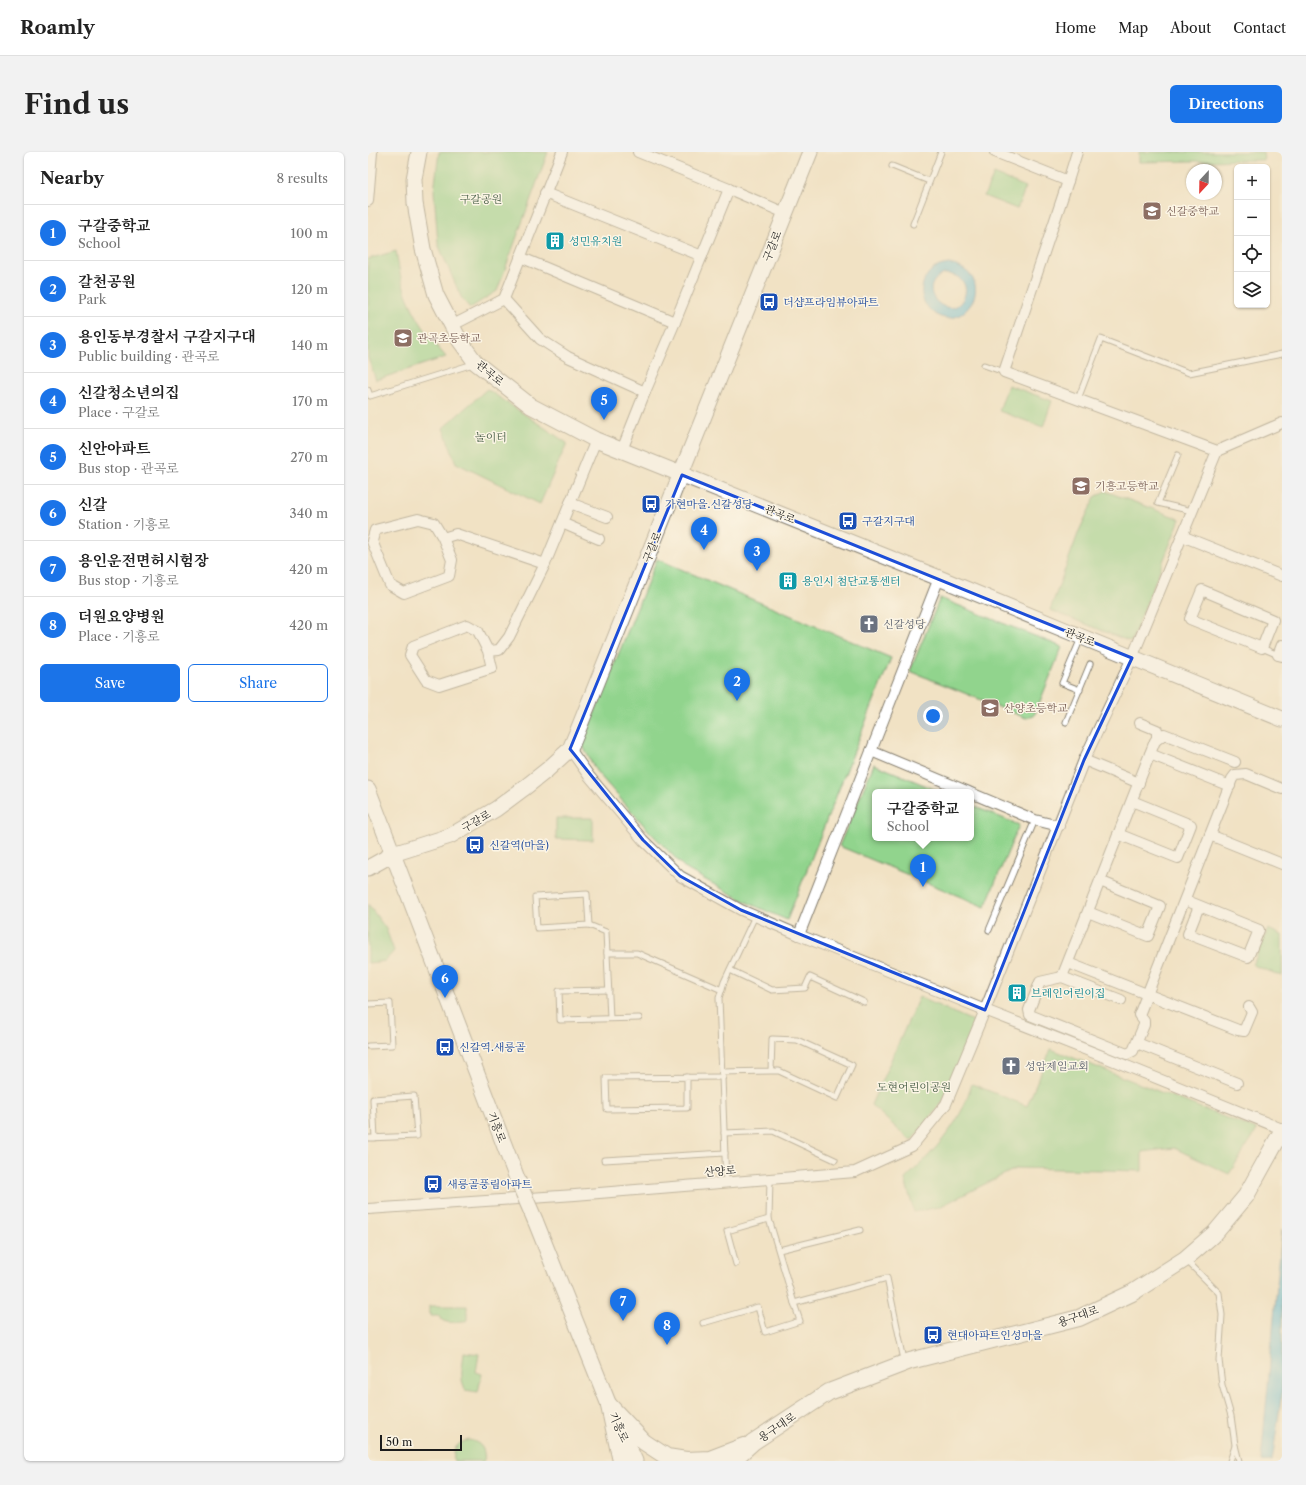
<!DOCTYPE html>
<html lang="en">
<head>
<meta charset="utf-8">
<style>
  body { margin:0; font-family:"Libre Caslon Text","Noto Serif KR",serif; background:#f2f2f2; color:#222 }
  .controls { position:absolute; right:12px; top:12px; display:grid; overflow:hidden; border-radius:6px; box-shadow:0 1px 3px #0004 }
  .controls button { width:36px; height:36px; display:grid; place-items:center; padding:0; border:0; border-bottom:1px solid #e0e0e0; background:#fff; color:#222; font:20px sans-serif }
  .compass { position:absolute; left:818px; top:12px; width:36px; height:36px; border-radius:50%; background:#fff; box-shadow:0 1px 3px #0004; rotate:202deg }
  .scale { position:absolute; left:12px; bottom:10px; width:82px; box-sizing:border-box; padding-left:4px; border:2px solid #1c1c1c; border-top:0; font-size:11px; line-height:14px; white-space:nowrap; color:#1c1c1c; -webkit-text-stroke:3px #fcf5e5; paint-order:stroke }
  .you { position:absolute; left:565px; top:564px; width:14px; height:14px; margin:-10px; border:3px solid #fff; border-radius:50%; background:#1a73e8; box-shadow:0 0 0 6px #1a73e833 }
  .badge { display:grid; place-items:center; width:26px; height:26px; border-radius:50%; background:#1a73e8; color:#fff; font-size:13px; font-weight:700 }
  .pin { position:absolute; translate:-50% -33px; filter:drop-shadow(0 1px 2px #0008) }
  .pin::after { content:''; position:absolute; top:21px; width:14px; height:12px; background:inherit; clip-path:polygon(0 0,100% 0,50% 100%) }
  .popup { position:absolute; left:504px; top:637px; width:102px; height:52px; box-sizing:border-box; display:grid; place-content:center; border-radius:6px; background:#fff; filter:drop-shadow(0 1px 3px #0005); font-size:13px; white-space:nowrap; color:#767676 }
  .popup b { font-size:15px; color:#222 }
  .popup::after { content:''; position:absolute; left:50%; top:100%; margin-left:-8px; border:8px solid transparent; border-top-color:#fff }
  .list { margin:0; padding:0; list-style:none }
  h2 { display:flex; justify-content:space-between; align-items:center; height:52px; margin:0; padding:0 16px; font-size:17px }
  h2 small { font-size:13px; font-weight:400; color:#767676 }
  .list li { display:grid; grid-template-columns:26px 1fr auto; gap:12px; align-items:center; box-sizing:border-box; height:56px; padding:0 16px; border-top:1px solid #e0e0e0 }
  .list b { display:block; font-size:15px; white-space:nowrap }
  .list p { margin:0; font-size:13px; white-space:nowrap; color:#767676 }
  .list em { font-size:13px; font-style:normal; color:#767676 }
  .actions { display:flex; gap:8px; padding:12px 16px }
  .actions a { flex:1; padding:9px 0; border:1px solid #1a73e8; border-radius:6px; text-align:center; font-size:14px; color:#1a73e8 }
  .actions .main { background:#1a73e8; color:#fff }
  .icon { flex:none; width:22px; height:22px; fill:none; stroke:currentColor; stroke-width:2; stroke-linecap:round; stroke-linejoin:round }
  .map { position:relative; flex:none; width:914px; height:1309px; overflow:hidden; border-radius:6px }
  header { display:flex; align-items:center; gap:24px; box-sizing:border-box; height:56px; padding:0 20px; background:#fff; border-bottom:1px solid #e0e0e0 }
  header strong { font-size:19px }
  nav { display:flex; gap:22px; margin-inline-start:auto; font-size:14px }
  .intro { display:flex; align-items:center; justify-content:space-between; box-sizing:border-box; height:96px; padding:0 24px }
  h1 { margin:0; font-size:28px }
  .button { padding:10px 18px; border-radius:6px; background:#1a73e8; color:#fff; font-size:14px; font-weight:700 }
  main { display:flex; gap:24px; padding:0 24px }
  aside { flex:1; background:#fff; border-radius:6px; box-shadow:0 1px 3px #0004 }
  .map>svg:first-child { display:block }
  .green { fill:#91d48d; stroke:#567854 }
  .water { fill:#5ebcdc; stroke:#3d6c7c; fill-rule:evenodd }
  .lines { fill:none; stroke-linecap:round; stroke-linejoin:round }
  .lane-casing { stroke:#867f70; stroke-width:7 }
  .street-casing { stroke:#867f70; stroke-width:12 }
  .secondary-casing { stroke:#867f70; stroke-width:17 }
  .primary-casing { stroke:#867f70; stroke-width:18 }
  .lane { stroke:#fff; stroke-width:5 }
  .street { stroke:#fff; stroke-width:10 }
  .secondary { stroke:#fff; stroke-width:15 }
  .primary { stroke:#fff; stroke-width:16 }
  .secondary-bridge-casing { stroke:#867f70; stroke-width:17; stroke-linecap:butt }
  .secondary-bridge { stroke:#fff; stroke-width:15 }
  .marked { fill:none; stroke:#1d4ed8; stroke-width:3; stroke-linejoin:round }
  .labels { text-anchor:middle; stroke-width:3; stroke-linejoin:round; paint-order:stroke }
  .park-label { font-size:11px; fill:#455c44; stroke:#fcf5e5 }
  .education-label { font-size:11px; fill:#785e54; stroke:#fcf5e5; text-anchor:start }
  .culture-label { font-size:11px; fill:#0d838f; stroke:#fcf5e5; text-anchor:start }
  .street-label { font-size:11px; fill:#1c1c1c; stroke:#fcf5e5 }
  .transit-label { font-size:11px; fill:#164399; stroke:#fcf5e5; text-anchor:start }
  .worship-label { font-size:11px; fill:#5b616d; stroke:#fcf5e5; text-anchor:start }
</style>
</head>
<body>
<header>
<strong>Roamly</strong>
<nav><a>Home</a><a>Map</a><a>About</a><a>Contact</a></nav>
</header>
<div class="intro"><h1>Find us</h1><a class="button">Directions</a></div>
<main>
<aside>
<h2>Nearby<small>8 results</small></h2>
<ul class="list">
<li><span class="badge">1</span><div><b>구갈중학교</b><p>School</p></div><em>100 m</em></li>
<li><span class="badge">2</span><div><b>갈천공원</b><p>Park</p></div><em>120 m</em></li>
<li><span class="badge">3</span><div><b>용인동부경찰서 구갈지구대</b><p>Public building · 관곡로</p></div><em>140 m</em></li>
<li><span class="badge">4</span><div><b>신갈청소년의집</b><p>Place · 구갈로</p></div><em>170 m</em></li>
<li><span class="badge">5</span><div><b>신안아파트</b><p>Bus stop · 관곡로</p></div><em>270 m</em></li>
<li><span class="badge">6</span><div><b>신갈</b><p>Station · 기흥로</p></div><em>340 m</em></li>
<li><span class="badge">7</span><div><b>용인운전면허시험장</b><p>Bus stop · 기흥로</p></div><em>420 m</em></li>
<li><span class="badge">8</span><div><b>더원요양병원</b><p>Place · 기흥로</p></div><em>420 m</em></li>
</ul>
<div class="actions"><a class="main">Save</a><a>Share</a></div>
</aside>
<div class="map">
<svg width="914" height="1309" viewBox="0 0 914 1309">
  <rect width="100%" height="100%" fill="#fcf5e5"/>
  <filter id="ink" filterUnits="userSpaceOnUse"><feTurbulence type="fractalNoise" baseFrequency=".025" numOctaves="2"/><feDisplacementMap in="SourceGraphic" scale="8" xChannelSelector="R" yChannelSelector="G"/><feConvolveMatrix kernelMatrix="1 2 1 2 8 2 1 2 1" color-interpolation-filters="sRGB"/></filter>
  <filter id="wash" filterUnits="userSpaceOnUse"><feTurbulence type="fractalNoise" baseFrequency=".012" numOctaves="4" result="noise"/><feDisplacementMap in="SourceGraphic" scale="16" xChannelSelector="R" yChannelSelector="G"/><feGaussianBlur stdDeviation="0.9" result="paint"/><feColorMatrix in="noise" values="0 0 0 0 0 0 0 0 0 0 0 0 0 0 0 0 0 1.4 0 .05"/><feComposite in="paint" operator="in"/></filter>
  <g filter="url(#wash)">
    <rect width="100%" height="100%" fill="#f1e2c4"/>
    <g class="green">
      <path d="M71,0H180L129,139L102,156L93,145L70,92L66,39Z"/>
      <path d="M771,0H895L896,8L771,10Z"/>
      <path d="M626,22L658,35L649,57L616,44Z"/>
      <path d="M28,99C30,109 31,120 34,130C42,158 59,183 78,205L8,228L0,206V107Z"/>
      <path d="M640,233L684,249L675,275L631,259Z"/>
      <path d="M119,237L199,291L172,352L88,311L75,276Z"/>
      <path d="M737,339L812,367L763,490L682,458L711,379L727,345Z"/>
      <path d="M289,407L523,506L419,768L378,750L318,717L281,679L228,619L214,592Z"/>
      <path d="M572,446L694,495L666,564L658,566L542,519Z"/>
      <path d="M506,612L573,640H507V686H603V653L651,673L617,755L471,694Z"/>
      <path d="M188,666H225V688L188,687Z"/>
      <path d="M0,752L18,777L26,799L17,809L0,811Z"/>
      <path d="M900,777L914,783V824L885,813Z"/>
      <path d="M551,845L609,871L574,951L543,989L503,953Z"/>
      <path d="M683,897L889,978L861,1022L806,996L774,1000V1019L649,1016L571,1055L546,1060L537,1027C558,1007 581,984 594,958C598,949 601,940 604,932L659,954Z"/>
      <path d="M61,1154H99V1168L96,1170C88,1170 74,1173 71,1164H63V1161H61Z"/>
      <path d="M96,1200L111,1202L108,1220L114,1222L110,1240L97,1238C91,1225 95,1213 96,1200Z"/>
      <path d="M101,1288C113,1290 118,1298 116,1309H86C84,1297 89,1290 101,1288Z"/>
    </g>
    <g class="water">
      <path d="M581,112C639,124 588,195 558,153C550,142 554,126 564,118C569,114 575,113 581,112ZM576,122C589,121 602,131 596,145C583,174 543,136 576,122Z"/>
      <path d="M914,1078V1240L904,1309H893Z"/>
    </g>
  </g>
  <g filter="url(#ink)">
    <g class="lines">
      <g class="lane-casing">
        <g id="lane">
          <path d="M524,14L561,29"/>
          <path d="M545,72L573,0"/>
          <path d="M616,213L636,220"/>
          <path d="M0,238L2,244L105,212"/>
          <path d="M710,247L733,187L821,221L914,202"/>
          <path d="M810,303L790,351L824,359"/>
          <path d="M894,496L910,503"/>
          <path d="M712,538L694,531L713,486"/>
          <path d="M698,570L722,512"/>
          <path d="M219,742L221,773L169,776L167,745Z"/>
          <path d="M221,773L238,780L242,866"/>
          <path d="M621,778L667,668"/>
          <path d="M239,801H269L354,838"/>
          <path d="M362,818L404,838L437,836L442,825L496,850"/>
          <path d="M241,838L191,839L192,868L271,866"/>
          <path d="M0,852L22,851L24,893L0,894"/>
          <path d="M354,920L403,919H411L469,946L484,913L429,888L404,887L403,919"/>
          <path d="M319,925V956L239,957L238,926L355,925"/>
          <path d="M356,981L405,979L467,1008"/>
          <path d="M0,986L49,984L46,944L5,947L7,986"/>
          <path d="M236,1008L357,1001"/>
          <path d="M402,1027L401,1067L426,1151L519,1126L536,1208"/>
          <path d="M358,1031L351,846L356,830L387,764"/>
          <path d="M411,1098L492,1078"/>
          <path d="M819,1109L851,1141L854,1163L851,1208L854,1233L863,1264L867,1293L871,1309"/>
          <path d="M368,1112L359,1079L401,1067"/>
          <path d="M335,1171L390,1155L397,1180L432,1169L426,1151"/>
          <path d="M862,1309L867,1294"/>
        </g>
      </g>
      <g class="street-casing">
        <g id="street">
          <path d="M627,0L700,29L709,0"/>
          <path d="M700,29L636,220L849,299L914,271"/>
          <path d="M361,37L417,61"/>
          <path d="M177,41L334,104"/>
          <path d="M0,49L4,0"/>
          <path d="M152,105L307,170"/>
          <path d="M136,147L172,187L200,205L277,240L307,170L361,37L270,0"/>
          <path d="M83,174L136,147L194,0"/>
          <path d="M254,298L277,240"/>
          <path d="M202,351L239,365"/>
          <path d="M194,371L231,387"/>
          <path d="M814,384L914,424"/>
          <path d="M75,386L66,371L50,367L7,378L4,389L22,433L36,441L81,424L84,408L75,386L88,382L177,412"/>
          <path d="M834,438L905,468L894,496L822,467Z"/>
          <path d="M914,493L910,503L914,504"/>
          <path d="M120,499L124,516L71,533L58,528L42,503L45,494L99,473L110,479L120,499L131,498L141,485L177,412L228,288"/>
          <path d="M772,571L789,578V587"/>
          <path d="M202,597L221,624L275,688L312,724L373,758L431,783L617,858L716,608L764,506L849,299"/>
          <path d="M503,599L601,640"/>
          <path d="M782,602L862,634"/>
          <path d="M716,608L771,631"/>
          <path d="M603,641L667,668L691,674"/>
          <path d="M750,682L810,706L823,673L764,649"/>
          <path d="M842,683L914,712"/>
          <path d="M817,748L891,778L880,805L820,782L831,754"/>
          <path d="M720,760L780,784L792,754L732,729"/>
          <path d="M431,783L571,426"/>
          <path d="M700,811L870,878L876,879L884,860L881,855"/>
          <path d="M694,825L787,589L796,582L867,610"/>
          <path d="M753,848L694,825L672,830L661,858L662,863L759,902L765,899L776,873V869L771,863L864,627L867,623L878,622L914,637"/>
          <path d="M769,891L869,931"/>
          <path d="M0,1057L207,1043L487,1020L544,994L578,952L617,858L739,906L914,977"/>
        </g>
      </g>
      <g class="secondary-casing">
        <g id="secondary">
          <path d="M51,0L46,27L47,51L55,97L68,143L92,189L108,211L163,254L228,288L571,426L714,485L914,567"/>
          <path d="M0,637L150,1029"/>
          <path d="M0,716L25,702L82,684L128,657L155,637L179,618L202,597L210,578L442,0"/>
          <path d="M167,1068L241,1253L267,1309"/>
        </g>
      </g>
      <g class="primary-casing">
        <g id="primary">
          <path d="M241,1253L276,1290L299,1305L318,1308L342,1307L376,1294"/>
          <path d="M241,1254L253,1309"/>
          <path d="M364,1309L385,1290L461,1240L542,1209L711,1166L764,1141L817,1107L847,1081L878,1044L914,979"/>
        </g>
      </g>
      <use href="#lane" class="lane"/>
      <use href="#street" class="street"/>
      <use href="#secondary" class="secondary"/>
      <use href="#primary" class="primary"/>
      <g class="secondary-bridge-casing">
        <path id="secondary-bridge" d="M150,1029L167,1068"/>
      </g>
      <use href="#secondary-bridge" class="secondary-bridge"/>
    </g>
  </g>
  <path d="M0 0H914V1309H0ZM314,323L764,506L716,608L617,858L373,758L312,724L275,688L202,597Z" fill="#f1e2c4" fill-opacity=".55" fill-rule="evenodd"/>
  <path class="marked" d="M314,323L764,506L716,608L617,858L373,758L312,724L275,688L202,597Z"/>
  <defs>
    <g id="school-square" transform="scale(1)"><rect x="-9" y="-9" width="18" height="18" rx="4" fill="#8d6e63" stroke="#fcf5e5"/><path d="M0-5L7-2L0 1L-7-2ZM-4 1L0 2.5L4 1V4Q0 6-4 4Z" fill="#fff"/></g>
    <g id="building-square" transform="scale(1)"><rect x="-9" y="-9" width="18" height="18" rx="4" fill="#0f9aa8" stroke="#fcf5e5"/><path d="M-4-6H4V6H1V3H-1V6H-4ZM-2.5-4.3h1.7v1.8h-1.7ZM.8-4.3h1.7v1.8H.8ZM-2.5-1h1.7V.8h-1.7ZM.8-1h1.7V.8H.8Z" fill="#fff"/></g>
    <g id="bus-square" transform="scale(1)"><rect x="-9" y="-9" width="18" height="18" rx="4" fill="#1a4fb4" stroke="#fcf5e5"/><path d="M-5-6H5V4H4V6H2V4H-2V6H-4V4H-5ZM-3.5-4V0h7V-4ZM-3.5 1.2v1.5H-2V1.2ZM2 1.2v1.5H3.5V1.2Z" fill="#fff"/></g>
    <g id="church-square" transform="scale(1)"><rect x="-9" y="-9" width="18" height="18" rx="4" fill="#6b7280" stroke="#fcf5e5"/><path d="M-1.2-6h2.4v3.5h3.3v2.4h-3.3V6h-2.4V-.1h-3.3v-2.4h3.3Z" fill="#fff"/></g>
  </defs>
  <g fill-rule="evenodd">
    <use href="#school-square" x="784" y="59"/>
    <use href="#building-square" x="187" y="89"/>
    <use href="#bus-square" x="401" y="150"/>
    <use href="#school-square" x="35" y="186"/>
    <use href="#school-square" x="713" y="334"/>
    <use href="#bus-square" x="283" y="352"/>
    <use href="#bus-square" x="480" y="369"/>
    <use href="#building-square" x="420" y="429"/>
    <use href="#church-square" x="501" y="472"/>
    <use href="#school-square" x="622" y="556"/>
    <use href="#bus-square" x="107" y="693"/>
    <use href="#building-square" x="649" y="841"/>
    <use href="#bus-square" x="77" y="895"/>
    <use href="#church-square" x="643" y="914"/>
    <use href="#bus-square" x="65" y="1032"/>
    <use href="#bus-square" x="565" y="1183"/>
  </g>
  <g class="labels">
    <g class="park-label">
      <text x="113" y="51">구갈공원</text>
      <text x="123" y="289">놀이터</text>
      <text x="546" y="939">도현어린이공원</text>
    </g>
    <g class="education-label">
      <text x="798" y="63">신갈중학교</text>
      <text x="49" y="190">관곡초등학교</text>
      <text x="727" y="338">기흥고등학교</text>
      <text x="636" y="560">산양초등학교</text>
    </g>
    <g class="culture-label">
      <text x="201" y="93">성민유치원</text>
      <text x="434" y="433">용인시 첨단교통센터</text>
      <text x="663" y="845">브레인어린이집</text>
    </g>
    <g class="street-label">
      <text transform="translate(404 94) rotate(-68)" y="4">구갈로</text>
      <text transform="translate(122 221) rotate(40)" y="4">관곡로</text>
      <text transform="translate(412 362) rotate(22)" y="4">관곡로</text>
      <text transform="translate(284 395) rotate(-68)" y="4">구갈로</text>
      <text transform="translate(712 485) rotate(22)" y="4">관곡로</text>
      <text transform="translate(108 669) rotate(-30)" y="4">구갈로</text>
      <text transform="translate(129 975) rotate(69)" y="4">기흥로</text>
      <text transform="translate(352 1019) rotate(-5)" y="4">산양로</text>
      <text transform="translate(710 1164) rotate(-19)" y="4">용구대로</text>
      <text transform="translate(251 1275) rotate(65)" y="4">기흥로</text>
      <text transform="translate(409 1275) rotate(-34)" y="4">용구대로</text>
    </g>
    <g class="transit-label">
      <text x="415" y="154">더샵프라임뷰아파트</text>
      <text x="297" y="356">가현마을.신갈성당</text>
      <text x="494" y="373">구갈지구대</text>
      <text x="121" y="697">신갈역(마을)</text>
      <text x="91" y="899">신갈역.새릉골</text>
      <text x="79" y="1036">새릉골풍림아파트</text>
      <text x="579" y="1187">현대아파트인성마을</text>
    </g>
    <g class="worship-label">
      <text x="515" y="476">신갈성당</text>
      <text x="657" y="918">성암제일교회</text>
    </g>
  </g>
</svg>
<div class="controls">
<button>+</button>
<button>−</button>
<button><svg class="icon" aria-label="locate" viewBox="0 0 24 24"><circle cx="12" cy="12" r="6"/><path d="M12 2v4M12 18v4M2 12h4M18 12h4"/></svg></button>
<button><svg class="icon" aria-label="layers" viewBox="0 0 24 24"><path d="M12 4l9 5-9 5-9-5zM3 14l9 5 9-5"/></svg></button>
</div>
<svg class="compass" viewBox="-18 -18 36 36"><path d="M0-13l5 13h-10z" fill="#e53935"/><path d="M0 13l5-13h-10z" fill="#767676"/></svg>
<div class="scale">50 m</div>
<div class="you"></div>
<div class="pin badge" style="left:555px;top:735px">1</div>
<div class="popup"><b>구갈중학교</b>School</div>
<div class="pin badge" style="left:369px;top:549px">2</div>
<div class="pin badge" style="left:389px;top:419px">3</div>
<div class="pin badge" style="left:336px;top:398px">4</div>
<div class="pin badge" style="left:236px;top:268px">5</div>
<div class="pin badge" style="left:77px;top:846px">6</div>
<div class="pin badge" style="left:255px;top:1169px">7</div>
<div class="pin badge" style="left:299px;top:1193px">8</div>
</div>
</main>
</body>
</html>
